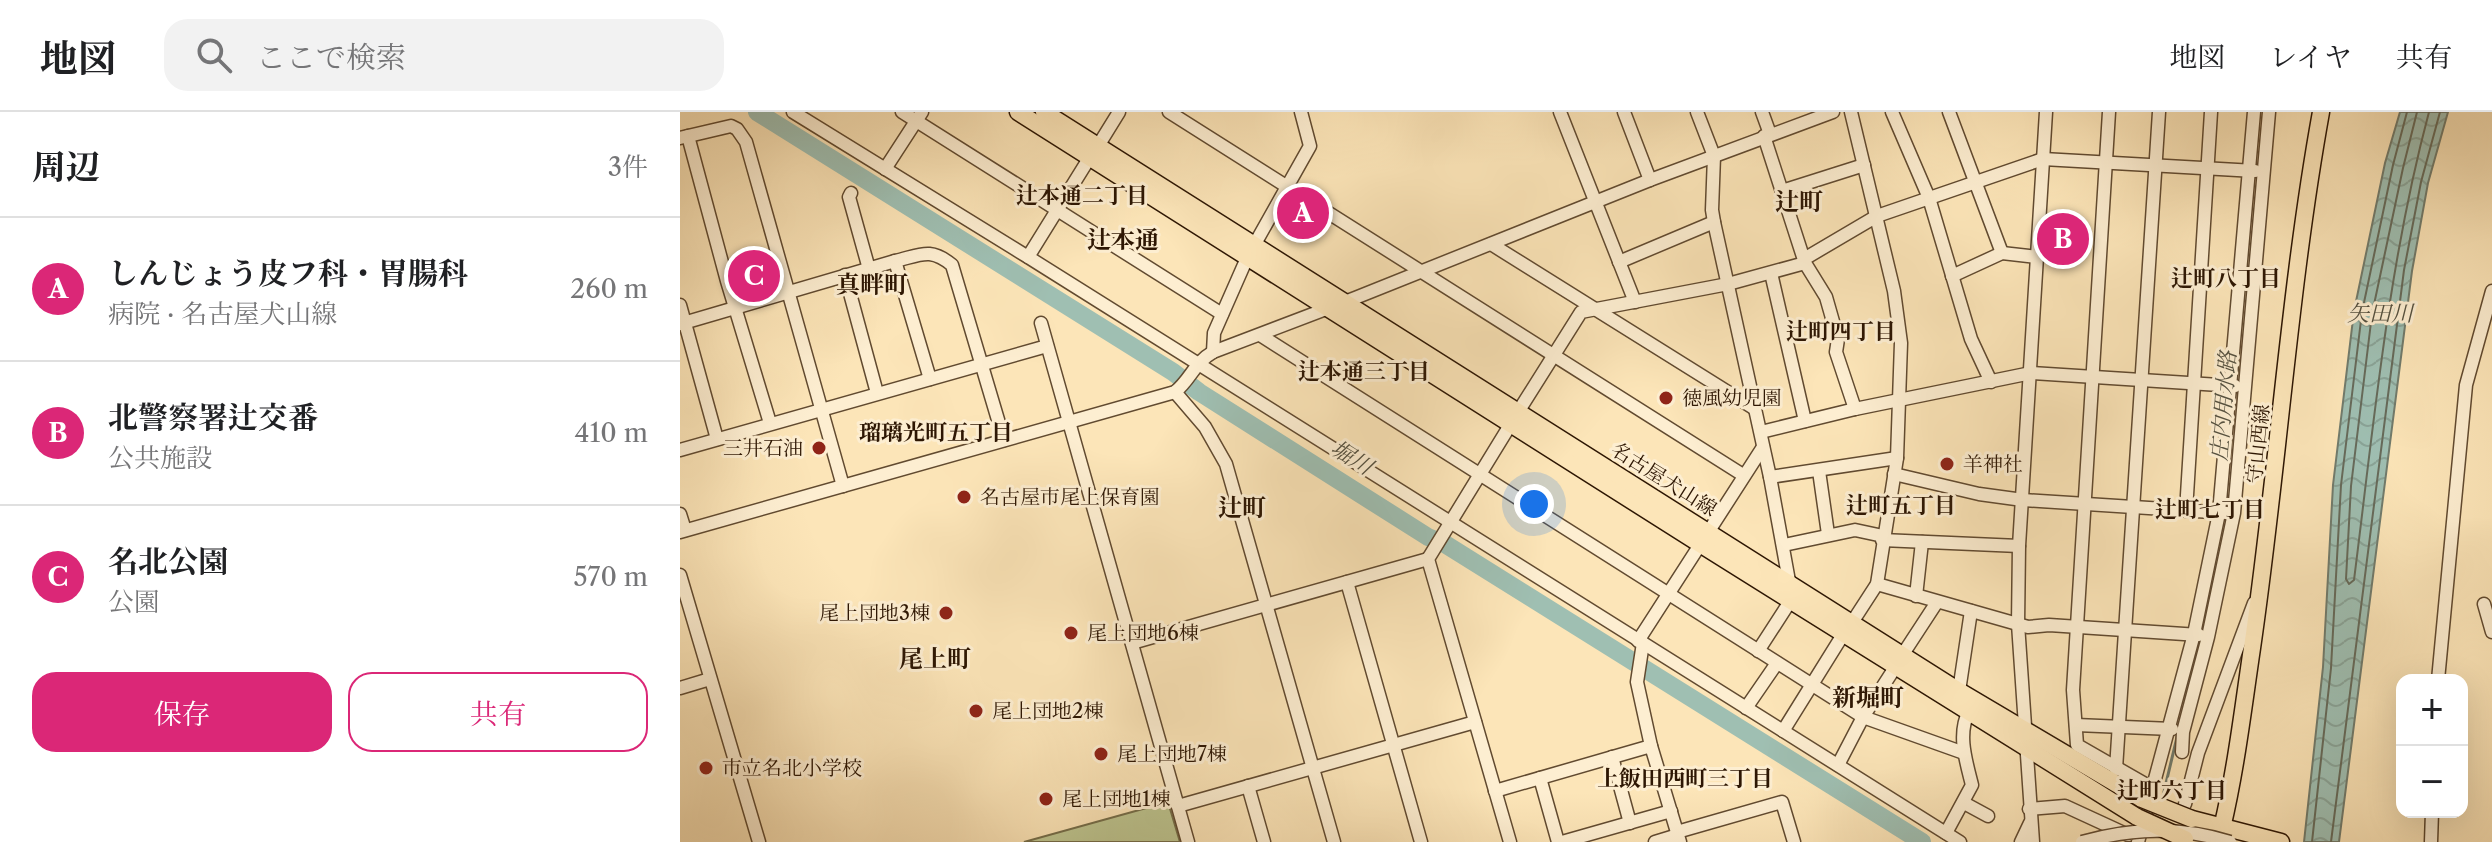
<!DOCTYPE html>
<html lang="ja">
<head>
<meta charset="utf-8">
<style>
  body { margin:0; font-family:"Libre Caslon Text","Noto Serif JP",serif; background:#f2f2f2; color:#202124 }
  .controls { position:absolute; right:24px; bottom:24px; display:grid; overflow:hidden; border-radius:16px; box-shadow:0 8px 32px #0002 }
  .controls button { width:72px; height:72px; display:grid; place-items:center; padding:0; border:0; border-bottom:2px solid #e0e0e0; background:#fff; color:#202124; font:40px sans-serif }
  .you { position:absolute; left:854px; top:392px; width:28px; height:28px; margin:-20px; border:6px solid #fff; border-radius:50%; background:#1a73e8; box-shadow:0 0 0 12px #1a73e833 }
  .badge { display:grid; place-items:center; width:52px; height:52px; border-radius:50%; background:#db2777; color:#fff; font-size:26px; font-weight:700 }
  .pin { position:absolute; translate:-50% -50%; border:4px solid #fff; box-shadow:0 2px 8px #0006 }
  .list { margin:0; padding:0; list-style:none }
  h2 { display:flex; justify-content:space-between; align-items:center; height:104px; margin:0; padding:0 32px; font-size:34px }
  h2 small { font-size:26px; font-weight:400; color:#757577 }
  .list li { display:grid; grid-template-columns:52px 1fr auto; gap:24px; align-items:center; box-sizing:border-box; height:144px; padding:0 32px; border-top:2px solid #e0e0e0 }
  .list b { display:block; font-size:30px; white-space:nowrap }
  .list p { margin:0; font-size:26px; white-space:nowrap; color:#757577 }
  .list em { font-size:26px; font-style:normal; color:#757577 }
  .actions { display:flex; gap:16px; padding:24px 32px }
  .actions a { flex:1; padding:18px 0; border:2px solid #db2777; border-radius:24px; text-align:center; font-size:28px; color:#db2777 }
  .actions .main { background:#db2777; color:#fff }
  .icon { flex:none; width:44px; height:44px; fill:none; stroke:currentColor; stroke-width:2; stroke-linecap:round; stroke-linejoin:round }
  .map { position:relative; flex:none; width:1812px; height:730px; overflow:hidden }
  header { display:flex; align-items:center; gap:48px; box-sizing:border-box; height:112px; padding:0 40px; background:#fff; border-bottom:2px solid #e0e0e0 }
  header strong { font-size:38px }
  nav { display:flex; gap:44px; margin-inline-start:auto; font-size:28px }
  .search { width:560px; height:72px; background:#f2f2f2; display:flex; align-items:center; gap:20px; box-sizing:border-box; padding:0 28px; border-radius:24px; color:#757577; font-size:30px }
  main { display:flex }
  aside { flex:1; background:#fff }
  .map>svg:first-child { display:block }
  .grass { fill:#bdc590; stroke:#756e4a; stroke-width:2 }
  .park { fill:url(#park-dots); stroke:#756e4a; stroke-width:2 }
  .water { fill:url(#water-waves); stroke:#717b6c; stroke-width:2 }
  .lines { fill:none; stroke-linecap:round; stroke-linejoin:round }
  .shore { stroke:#666a5a; stroke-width:2 }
  .stream { stroke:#717b6c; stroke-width:3 }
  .river { stroke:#9fbfb2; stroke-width:18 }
  .minor-casing { stroke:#614a30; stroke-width:15 }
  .major-casing { stroke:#2d1603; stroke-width:19 }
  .minor { stroke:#fdeed1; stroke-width:12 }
  .major { stroke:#fce5b8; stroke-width:16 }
  .minor-bridge-casing { stroke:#614a30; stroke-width:15; stroke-linecap:butt }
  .major-bridge-casing { stroke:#2d1603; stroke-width:19; stroke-linecap:butt }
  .minor-bridge { stroke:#fdeed1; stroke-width:12 }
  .major-bridge { stroke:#fce5b8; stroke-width:16 }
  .poi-dot { fill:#8f2418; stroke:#fdeed1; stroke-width:3 }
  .labels { text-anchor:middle; stroke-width:6; stroke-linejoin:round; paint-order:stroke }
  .poi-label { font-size:20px; fill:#2d1603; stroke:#fdeed1; text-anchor:start }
  .street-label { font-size:20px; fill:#2d1603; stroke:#fdeed1 }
  .neighbourhood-label { font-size:22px; font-weight:bold; fill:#2d1603; stroke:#fdeed1 }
  .water-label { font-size:22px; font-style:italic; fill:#555140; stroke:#fdeed1 }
  .quarter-label { font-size:24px; font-weight:bold; fill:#2d1603; stroke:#fdeed1 }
</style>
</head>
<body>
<header>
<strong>地図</strong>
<div class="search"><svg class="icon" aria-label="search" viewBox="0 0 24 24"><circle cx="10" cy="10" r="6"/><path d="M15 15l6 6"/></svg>ここで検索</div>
<nav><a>地図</a><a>レイヤ</a><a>共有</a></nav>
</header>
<main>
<aside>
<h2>周辺<small>3件</small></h2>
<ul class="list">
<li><span class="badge">A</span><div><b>しんじょう皮フ科・胃腸科</b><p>病院 · 名古屋犬山線</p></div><em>260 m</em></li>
<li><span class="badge">B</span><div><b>北警察署辻交番</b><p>公共施設</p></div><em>410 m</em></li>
<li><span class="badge">C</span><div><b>名北公園</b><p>公園</p></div><em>570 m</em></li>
</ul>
<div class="actions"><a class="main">保存</a><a>共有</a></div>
</aside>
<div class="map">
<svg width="1812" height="730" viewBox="0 0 1812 730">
  <defs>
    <pattern id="park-dots" width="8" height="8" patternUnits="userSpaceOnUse" patternTransform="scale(2)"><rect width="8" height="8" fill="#bdc590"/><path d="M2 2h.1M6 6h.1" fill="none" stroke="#a3a87b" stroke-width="1.8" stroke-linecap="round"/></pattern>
    <pattern id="water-waves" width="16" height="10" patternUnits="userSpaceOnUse" patternTransform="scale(2)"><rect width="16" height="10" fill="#9fbfb2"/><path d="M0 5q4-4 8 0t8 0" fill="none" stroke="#89a397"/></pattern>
  </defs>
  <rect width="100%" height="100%" fill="#fce5b8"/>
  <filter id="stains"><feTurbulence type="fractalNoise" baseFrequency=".0025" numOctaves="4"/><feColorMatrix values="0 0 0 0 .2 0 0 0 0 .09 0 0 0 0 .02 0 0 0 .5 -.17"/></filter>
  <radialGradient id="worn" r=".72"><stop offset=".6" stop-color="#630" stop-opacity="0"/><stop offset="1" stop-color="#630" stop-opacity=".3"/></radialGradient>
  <path class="grass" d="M488,690L500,730H344Z"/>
  <path class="park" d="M91,139L101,175L97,181L61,191L57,188L46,152Z"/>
  <path class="water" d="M1720,0H1768L1748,71L1732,159L1659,730H1624L1643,555L1653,373L1674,199L1705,51Z"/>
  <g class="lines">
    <g class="shore">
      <path d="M1737,0L1723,56L1692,202L1671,374L1666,467L1669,472L1674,468C1694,311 1708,153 1749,0"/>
      <path d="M1632,730L1651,556L1661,373L1682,200L1713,53L1727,0"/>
      <path d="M1651,730L1724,158L1741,70L1760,0"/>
    </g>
    <path class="stream" d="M1482,688L1497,625"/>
    <path class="river" d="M77,0L493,260L519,280L748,425L765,432L1242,730"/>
    <g class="minor-casing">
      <g id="minor">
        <path d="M113,0L348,145L1280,730"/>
        <path d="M222,0L542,202"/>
        <path d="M489,0L1063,363"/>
        <path d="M880,0L955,190"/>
        <path d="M944,0L970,68"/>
        <path d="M1017,0L1034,44L1032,98L1034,110L1090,365L1109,469"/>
        <path d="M1082,0L1090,22"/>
        <path d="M1171,0L1214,179L1221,231L1217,346L1197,472L1173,509"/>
        <path d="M1212,0L1249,86L1291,227L1311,270"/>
        <path d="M1269,0L1322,141"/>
        <path d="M1429,0L1393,578L1397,633L1472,676"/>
        <path d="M8,24L47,169L90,311"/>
        <path d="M1084,24L1125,151L1146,185L1158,227L1156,240L1175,297"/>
        <path d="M0,26L51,14L57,17L66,30L163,374"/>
        <path d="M418,34L439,0"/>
        <path d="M205,57L242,0"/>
        <path d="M1102,79L1184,53"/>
        <path d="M171,81L169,85L189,157"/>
        <path d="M811,132L1075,297"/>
        <path d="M348,145L410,45"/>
        <path d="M1124,147L1197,104L1363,47L1575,59"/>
        <path d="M215,149L250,267"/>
        <path d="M939,150L1034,110"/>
        <path d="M1091,161L1125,309"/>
        <path d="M165,163L197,281"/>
        <path d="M1272,164L1322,141L1357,145"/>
        <path d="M0,193L37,327"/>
        <path d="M361,211L508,730"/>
        <path d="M0,212L215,149C241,143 250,135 272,153L324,328"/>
        <path d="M580,223L1183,605L1284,641"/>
        <path d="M533,240L534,221L567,146L630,34L621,0"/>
        <path d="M495,280L525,315L546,352L654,730"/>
        <path d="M838,300L901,200L1048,172L1125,151"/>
        <path d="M1081,320L1175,297L1351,261L1555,274"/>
        <path d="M0,338L367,234"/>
        <path d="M1139,359L1148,422"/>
        <path d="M1214,362L1299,382L1343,388L1547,401"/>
        <path d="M1090,365L1217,346"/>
        <path d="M1506,399L1531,0"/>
        <path d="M0,402L5,418"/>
        <path d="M0,420L495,280C511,267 514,251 533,240L675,186L970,68L1153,0"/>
        <path d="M1202,428L1339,434"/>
        <path d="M1104,433L1175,418L1203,424"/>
        <path d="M0,463L79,730"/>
        <path d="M667,470L741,730"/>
        <path d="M1197,472L1348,515L1369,513L1519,523"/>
        <path d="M1236,484L1242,430"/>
        <path d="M1804,492L1812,520"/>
        <path d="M958,529L1083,335"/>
        <path d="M452,531L748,447"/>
        <path d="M963,531L957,570L971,634L1000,730"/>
        <path d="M1078,539L1111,488"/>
        <path d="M1223,542L1257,490"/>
        <path d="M1758,568L1786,273L1812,179"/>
        <path d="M0,576L30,567"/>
        <path d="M1279,579L1291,499"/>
        <path d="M1066,596L1097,551"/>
        <path d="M1396,613L1492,617"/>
        <path d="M1103,619L1164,521"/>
        <path d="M1502,640L1503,620L1528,525L1554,401L1589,0"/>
        <path d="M932,645L950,711"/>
        <path d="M1158,653L1183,605L1216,554"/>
        <path d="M1436,657L1479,0"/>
        <path d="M860,666L878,730"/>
        <path d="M568,674L584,730"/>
        <path d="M815,679L971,634"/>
        <path d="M1284,691L1308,704"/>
        <path d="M1505,692L1518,641L1574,491"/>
        <path d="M498,694L795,610"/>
        <path d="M1349,697L1385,694L1448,723"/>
        <path d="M997,720L1102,690L1114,730"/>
        <path d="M1266,721L1292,673C1286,649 1277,622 1289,599"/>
        <path d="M830,730L748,447L832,310"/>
        <path d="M882,730L991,699"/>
        <path d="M975,730L998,723"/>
        <path d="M1341,730L1350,711"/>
        <path d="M1353,730L1338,512L1339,434L1366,0"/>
        <path d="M1458,730L1514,522L1539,401L1574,0"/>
        <path d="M1751,730L1752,700"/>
      </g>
    </g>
    <g class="major-casing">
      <g id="major">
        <path d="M338,0L1020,432L1457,705"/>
        <path d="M364,0L1279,579L1462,687"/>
        <path d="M1512,707L1601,730"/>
        <path d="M1542,716C1556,657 1563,597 1572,536C1598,358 1609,177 1641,0"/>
      </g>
    </g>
    <use href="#minor" class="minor"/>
    <use href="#major" class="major"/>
    <g class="minor-bridge-casing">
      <path id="minor-bridge" d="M1402,730C1453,716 1499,714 1550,730"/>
    </g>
    <g class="major-bridge-casing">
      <g id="major-bridge">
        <path d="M1462,687L1512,707"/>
        <path d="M1457,705L1505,727"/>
      </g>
    </g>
    <use href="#minor-bridge" class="minor-bridge"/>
    <use href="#major-bridge" class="major-bridge"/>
  </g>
  <g class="poi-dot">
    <circle cx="986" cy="286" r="8"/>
    <circle cx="139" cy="336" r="8"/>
    <circle cx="1267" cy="352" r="8"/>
    <circle cx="284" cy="385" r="8"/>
    <circle cx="266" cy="501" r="8"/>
    <circle cx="391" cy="521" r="8"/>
    <circle cx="296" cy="599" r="8"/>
    <circle cx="421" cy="642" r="8"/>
    <circle cx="26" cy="656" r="8"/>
    <circle cx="366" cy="687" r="8"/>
  </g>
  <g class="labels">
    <g class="poi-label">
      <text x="1002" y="293">徳風幼児園</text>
      <text x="123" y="343" text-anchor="end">三井石油</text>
      <text x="1283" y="359">羊神社</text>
      <text x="300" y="392">名古屋市尾上保育園</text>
      <text x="250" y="508" text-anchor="end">尾上団地3棟</text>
      <text x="407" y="528">尾上団地6棟</text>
      <text x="312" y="606">尾上団地2棟</text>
      <text x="437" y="649">尾上団地7棟</text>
      <text x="42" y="663">市立名北小学校</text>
      <text x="382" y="694">尾上団地1棟</text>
    </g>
    <g class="street-label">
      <text transform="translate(1578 332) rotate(-84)" y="7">守山西線</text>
      <text transform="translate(984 367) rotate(32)" y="7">名古屋犬山線</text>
    </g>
    <g class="neighbourhood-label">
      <text x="402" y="91">辻本通二丁目</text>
      <text x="1546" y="174">辻町八丁目</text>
      <text x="1161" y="227">辻町四丁目</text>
      <text x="684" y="267">辻本通三丁目</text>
      <text x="256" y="328">瑠璃光町五丁目</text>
      <text x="1221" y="401">辻町五丁目</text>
      <text x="1530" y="405">辻町七丁目</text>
      <text x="1005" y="674">上飯田西町三丁目</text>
      <text x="1492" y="686">辻町六丁目</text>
    </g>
    <g class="water-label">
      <text x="1700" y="209">矢田川</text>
      <text transform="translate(1543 294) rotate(-85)" y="8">庄内用水路</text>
      <text transform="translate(672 345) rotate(32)" y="8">堀川</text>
    </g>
    <g class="quarter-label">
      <text x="1119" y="98">辻町</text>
      <text x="443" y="136">辻本通</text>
      <text x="192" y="181">真畔町</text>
      <text x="562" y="404">辻町</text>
      <text x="255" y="555">尾上町</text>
      <text x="1188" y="594">新堀町</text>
    </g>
  </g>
  <rect width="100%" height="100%" filter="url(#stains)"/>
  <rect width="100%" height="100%" fill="url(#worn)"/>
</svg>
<div class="controls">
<button>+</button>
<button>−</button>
</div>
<div class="you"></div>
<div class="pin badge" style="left:623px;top:101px">A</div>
<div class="pin badge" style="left:1383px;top:127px">B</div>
<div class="pin badge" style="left:74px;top:164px">C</div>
</div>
</main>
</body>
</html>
